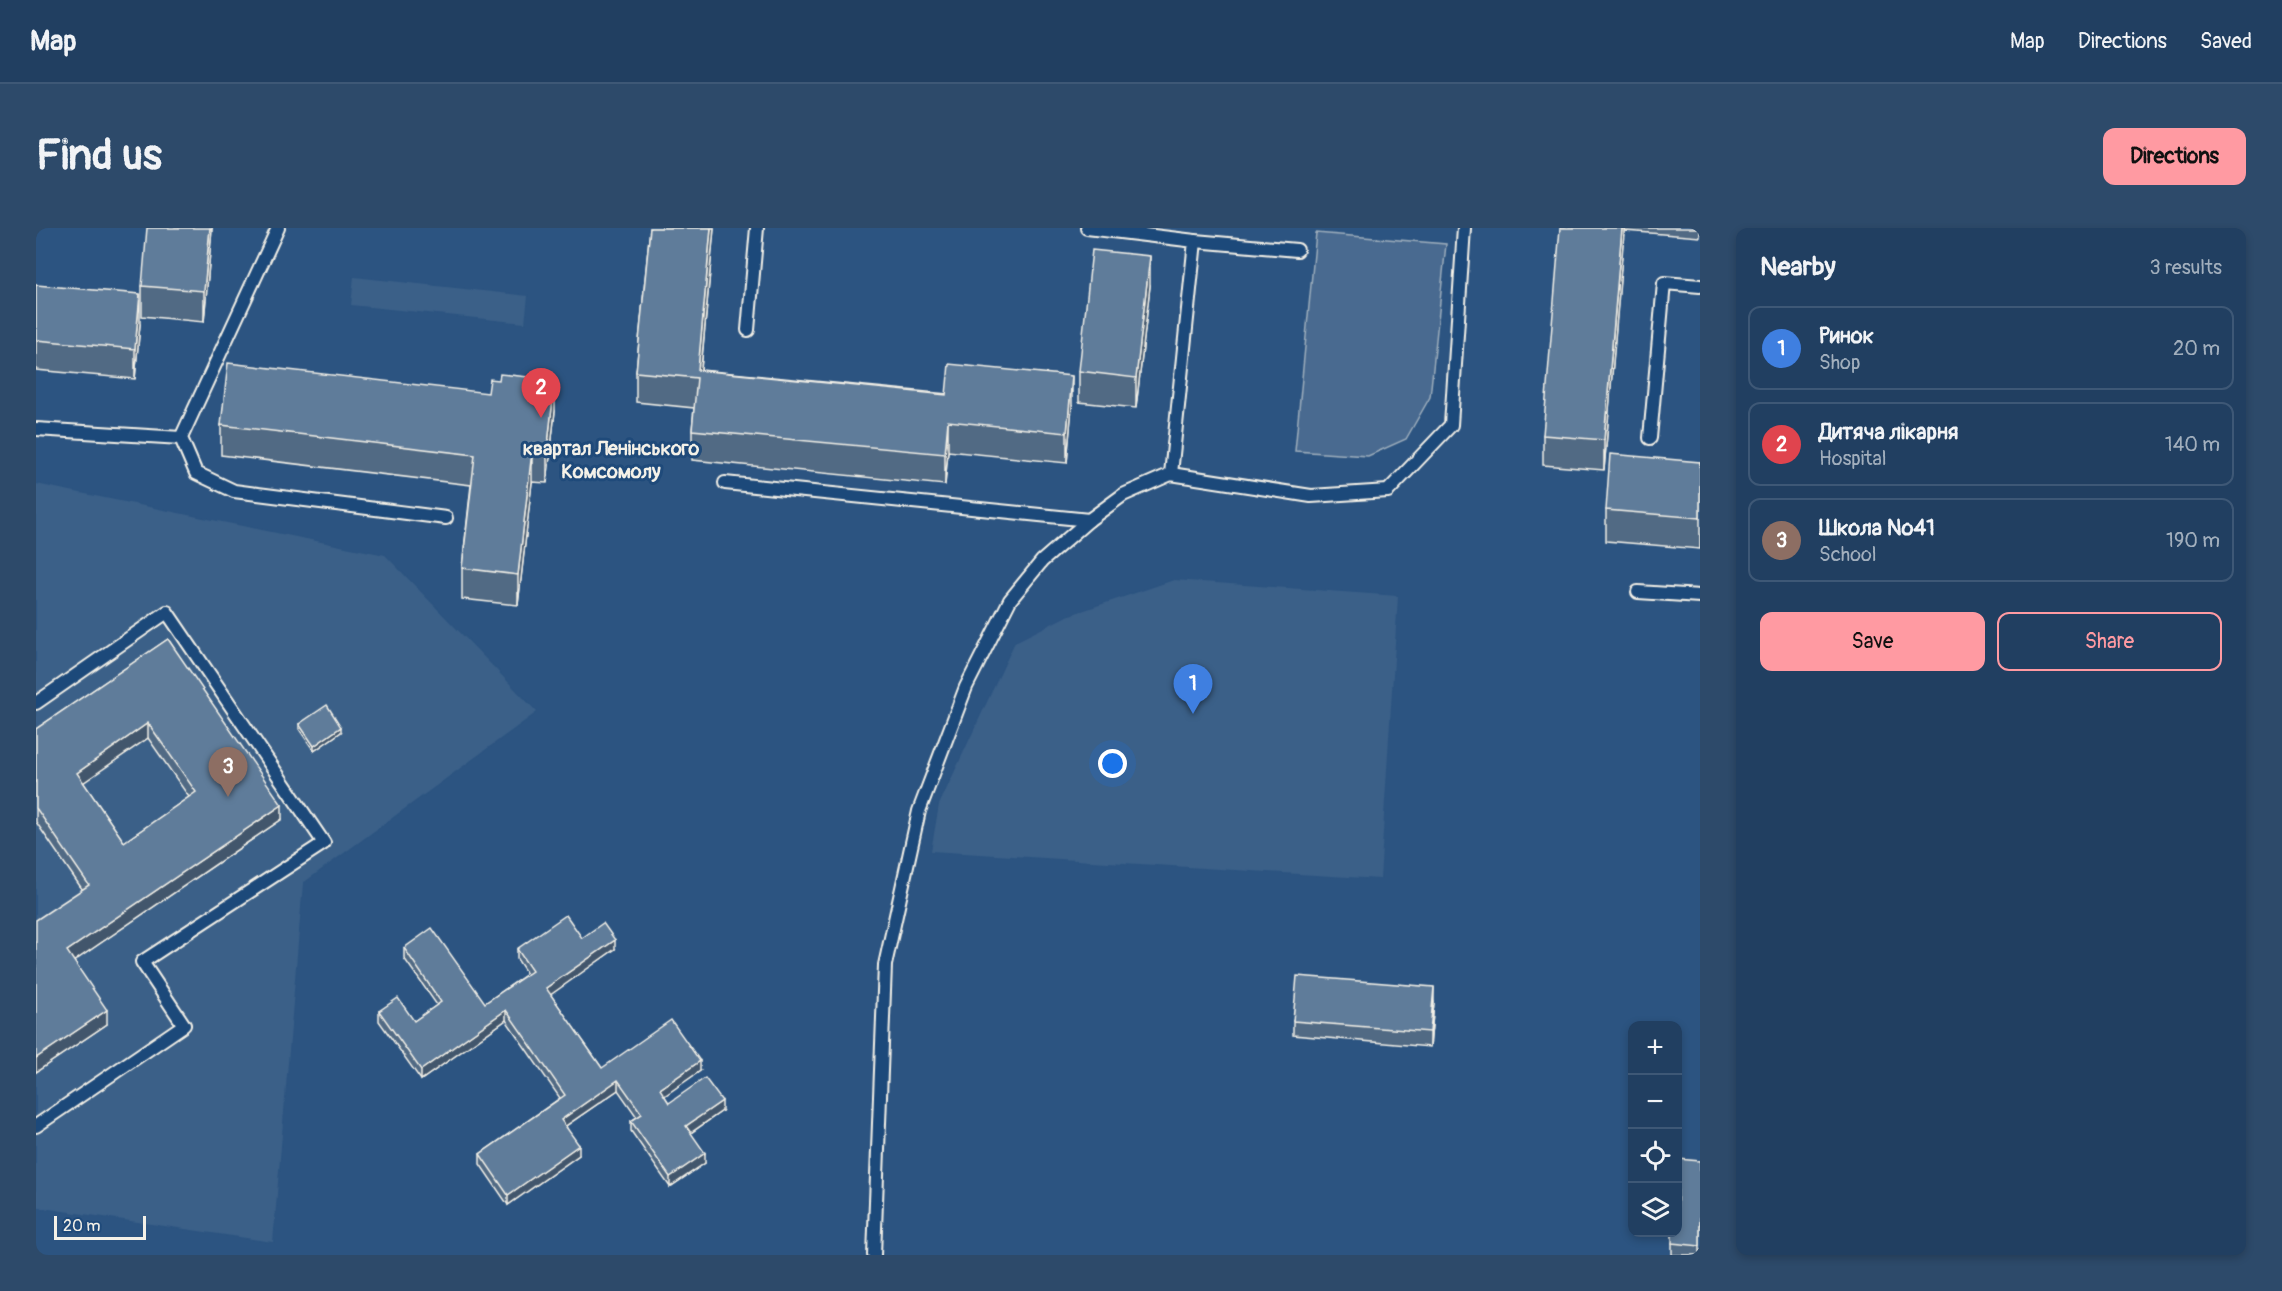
<!DOCTYPE html>
<html lang="en">
<head>
<meta charset="utf-8">
<style>
  body { margin:0; font-family:Pangolin,sans-serif; background:#2d4a6a; color:#f1f3f6 }
  .controls { position:absolute; right:18px; bottom:18px; display:grid; overflow:hidden; border-radius:12px; box-shadow:0 3px 9px #0003 }
  .controls button { width:54px; height:54px; display:grid; place-items:center; padding:0; border:0; border-bottom:2px solid #3e5876; background:#213f61; color:#f1f3f6; font:30px sans-serif }
  .scale { position:absolute; left:18px; bottom:15px; width:92px; box-sizing:border-box; padding-left:6px; border:3px solid #f4f1e8; border-top:0; font-size:16px; line-height:21px; white-space:nowrap; color:#f4f1e8; -webkit-text-stroke:4px #1f4a7a; paint-order:stroke }
  .you { position:absolute; left:1077px; top:536px; width:21px; height:21px; margin:-15px; border:4px solid #fff; border-radius:50%; background:#1a73e8; box-shadow:0 0 0 9px #1a73e833 }
  .badge { display:grid; place-items:center; width:39px; height:39px; border-radius:50%; background:#ff9aa2; color:#fff; font-size:20px; font-weight:700 }
  .pin { position:absolute; translate:-50% -50px; filter:drop-shadow(0 2px 3px #0008) }
  .pin::after { content:''; position:absolute; top:32px; width:21px; height:18px; background:inherit; clip-path:polygon(0 0,100% 0,50% 100%) }
  .list { margin:0; padding:0; list-style:none }
  h2 { display:flex; justify-content:space-between; align-items:center; height:78px; margin:0; padding:0 24px; font-size:26px }
  h2 small { font-size:20px; font-weight:400; color:#a2afbd }
  .list li { display:grid; grid-template-columns:39px 1fr auto; gap:18px; align-items:center; box-sizing:border-box; height:84px; margin:0 12px 12px; padding:0 12px; border:2px solid #3e5876; border-radius:12px }
  .list b { display:block; font-size:22px; white-space:nowrap }
  .list p { margin:0; font-size:20px; white-space:nowrap; color:#a2afbd }
  .list em { font-size:20px; font-style:normal; color:#a2afbd }
  .actions { display:flex; gap:12px; padding:18px 24px }
  .actions a { flex:1; padding:14px 0; border:2px solid #ff9aa2; border-radius:12px; text-align:center; font-size:21px; color:#ff9aa2 }
  .actions .main { background:#ff9aa2; color:#111 }
  .icon { flex:none; width:33px; height:33px; fill:none; stroke:currentColor; stroke-width:2; stroke-linecap:round; stroke-linejoin:round }
  .map { position:relative; flex:none; width:1664px; height:1027px; overflow:hidden; border-radius:12px }
  header { display:flex; align-items:center; gap:36px; box-sizing:border-box; height:84px; padding:0 30px; background:#213f61; border-bottom:2px solid #3e5876 }
  header strong { font-size:28px }
  nav { display:flex; gap:33px; margin-inline-start:auto; font-size:21px }
  .intro { display:flex; align-items:center; justify-content:space-between; box-sizing:border-box; height:144px; padding:0 36px }
  h1 { margin:0; font-size:42px }
  .button { padding:15px 27px; border-radius:12px; background:#ff9aa2; color:#111; font-size:21px; font-weight:700 }
  main { display:flex; gap:36px; padding:0 36px }
  aside { flex:1; background:#213f61; border-radius:12px; box-shadow:0 3px 9px #0003 }
  .map>svg:first-child { display:block }
  .built { fill:#3b6088 }
  .park { fill:#496b90; stroke:#9eaebc; stroke-width:1.5 }
  .lines { fill:none; stroke-linecap:round; stroke-linejoin:round }
  .service-casing { stroke:#f4f1e8; stroke-width:16 }
  .service { stroke:#1f4a7a; stroke-width:12 }
  .wall { fill:#516a84; stroke:#f4f1e8; stroke-width:1.5; fill-rule:evenodd }
  .shaded-wall { fill:#42566c; stroke:#f4f1e8; stroke-width:1.5 }
  .building { fill:#5e7b9a; stroke:#f4f1e8; stroke-width:1.5; fill-rule:evenodd }
  .labels { text-anchor:middle; stroke-width:6; stroke-linejoin:round; paint-order:stroke }
  .quarter-label { font-size:20px; font-weight:bold; fill:#f4f1e8; stroke:#1f4a7a }
</style>
</head>
<body>
<header>
<strong>Map</strong>
<nav><a>Map</a><a>Directions</a><a>Saved</a></nav>
</header>
<div class="intro"><h1>Find us</h1><a class="button">Directions</a></div>
<main>
<div class="map">
<svg width="1664" height="1027" viewBox="0 0 1664 1027">
  <rect width="100%" height="100%" fill="#2c5481"/>
  <filter id="ink" filterUnits="userSpaceOnUse"><feTurbulence type="fractalNoise" baseFrequency=".0167" numOctaves="2"/><feDisplacementMap in="SourceGraphic" scale="12" xChannelSelector="R" yChannelSelector="G"/><feConvolveMatrix kernelMatrix="1 2 1 2 8 2 1 2 1" color-interpolation-filters="sRGB"/></filter>
  <g filter="url(#ink)">
    <g class="built">
      <path d="M318,49L492,68L489,95L315,77Z"/>
      <path d="M0,256L349,327L501,484L267,655L237,1014L0,979Z"/>
      <path d="M1138,352L1362,368L1344,651L895,623L903,577L979,414L1031,388Z"/>
    </g>
    <path class="park" d="M1280,5L1410,16L1394,169L1370,211L1332,228L1259,223Z"/>
    <g class="lines">
      <g class="service-casing">
        <g id="service">
          <path d="M242,0L145,210L160,245L198,263L410,290"/>
          <path d="M1051,0L1159,13L1135,246"/>
          <path d="M1159,13L1261,22"/>
          <path d="M712,102L721,0"/>
          <path d="M0,201L145,210"/>
          <path d="M1614,210L1628,55L1664,58"/>
          <path d="M689,255L1053,292"/>
          <path d="M1602,364L1664,368"/>
          <path d="M0,475L131,384L288,615L106,734L148,797L0,898"/>
          <path d="M838,1027L849,737L883,583L930,459L974,372L1006,333L1053,292L1087,267L1135,246L1275,268L1352,263L1415,197L1428,0"/>
        </g>
      </g>
      <use href="#service" class="service"/>
    </g>
    <g class="wall">
      <path d="M176,0L168,94L106,88V58Z"/>
      <path d="M614,0H678L665,142L1036,178L1031,235L912,223L909,257L656,232V202L658,180L600,174V144Z"/>
      <path d="M1588,0L1568,242L1507,237V207Z"/>
      <path d="M1589,0H1664V9L1589,3Z"/>
      <path d="M0,57L104,96L99,151L0,142Z"/>
      <path d="M1114,58L1100,180L1043,174V143Z"/>
      <path d="M519,183L511,255L496,254L482,377L426,371V340L435,257L185,227V197Z"/>
      <path d="M1664,234V321L1570,313V282Z"/>
      <path d="M132,411L246,591L38,733L71,796L0,844L46,661L0,594V501ZM112,510L153,569L88,614L47,554Z"/>
      <path d="M263,496L305,504L278,523L263,501Z"/>
      <path d="M546,710L579,721L514,766L566,840L664,843L628,867L633,875L686,883L655,905L669,935L634,959L595,903V893L601,889L582,862L530,898L543,927L472,977L444,936V926L524,870L470,792L385,852L343,793V783L378,793L401,777L368,730V720L449,775L491,746L481,731V721Z"/>
      <path d="M1398,774L1394,819L1257,807V793Z"/>
      <path d="M1664,933V1027H1636V1015Z"/>
    </g>
    <g class="shaded-wall">
      <path d="M174,0H176L168,94V63Z"/>
      <path d="M675,0H678L662,172V142Z"/>
      <path d="M1586,0H1588V5L1568,242V212Z"/>
      <path d="M1114,28V58L1100,180V150Z"/>
      <path d="M104,66V96L99,151V121Z"/>
      <path d="M1036,148V178L1031,235V205Z"/>
      <path d="M519,152V183L511,255V225Z"/>
      <path d="M912,193V223L909,257V226Z"/>
      <path d="M496,223V254L482,377V347Z"/>
      <path d="M112,495V510L41,559V545Z"/>
      <path d="M305,499V504L278,523V518Z"/>
      <path d="M246,577V591L31,738V723Z"/>
      <path d="M579,712V721L510,770V760Z"/>
      <path d="M1398,759V774L1394,819V804Z"/>
      <path d="M71,782V796L0,844V830Z"/>
      <path d="M470,782V792L385,852V842Z"/>
      <path d="M664,833V843L624,871V861Z"/>
      <path d="M582,852V862L525,901V892Z"/>
      <path d="M686,873V883L650,908V898Z"/>
      <path d="M543,917V927L472,977V967Z"/>
      <path d="M669,925V935L634,959V949Z"/>
    </g>
    <g class="building">
      <path d="M111,0H174L168,63L106,58Z"/>
      <path d="M614,0H675L662,142L910,167L913,136L1036,148L1031,205L912,193L909,226L656,202L661,150L600,144Z"/>
      <path d="M1524,0H1586L1568,212L1507,207Z"/>
      <path d="M1056,22L1114,28L1100,150L1043,143Z"/>
      <path d="M0,57L104,66L99,121L0,112Z"/>
      <path d="M192,135L452,165L454,151L463,152L464,146L519,152L511,225L496,223L482,347L426,340L439,227L185,197Z"/>
      <path d="M1574,226L1664,234V290L1570,282Z"/>
      <path d="M132,411L246,577L31,723L71,782L0,830V692L53,657L0,580V501ZM112,495L160,564L88,614L41,545Z"/>
      <path d="M291,477L305,499L278,518L263,496Z"/>
      <path d="M530,687L546,710L567,695L579,712L510,760L566,840L635,792L664,833L624,861L633,875L669,850L686,873L650,898L669,925L634,949L595,893L606,886L582,852L525,892L543,917L472,967L444,926L529,867L470,782L385,842L343,783L362,770L378,793L405,774L368,720L396,700L449,775L496,743L481,721Z"/>
      <path d="M1261,748L1398,759L1394,804L1257,793Z"/>
      <path d="M1642,931L1664,933V1018L1636,1015V1005H1641Z"/>
    </g>
  </g>
  <g class="labels">
    <g class="quarter-label">
      <text x="575" y="227">квартал Ленінського<tspan x="575" dy="23">Комсомолу</tspan></text>
    </g>
  </g>
</svg>
<div class="controls">
<button>+</button>
<button>−</button>
<button><svg class="icon" aria-label="locate" viewBox="0 0 24 24"><circle cx="12" cy="12" r="6"/><path d="M12 2v4M12 18v4M2 12h4M18 12h4"/></svg></button>
<button><svg class="icon" aria-label="layers" viewBox="0 0 24 24"><path d="M12 4l9 5-9 5-9-5zM3 14l9 5 9-5"/></svg></button>
</div>
<div class="scale">20 m</div>
<div class="you"></div>
<div class="pin badge" style="left:1157px;top:486px;background:#3f7fe0">1</div>
<div class="pin badge" style="left:505px;top:190px;background:#e0444e">2</div>
<div class="pin badge" style="left:192px;top:569px;background:#8d6e63">3</div>
</div>
<aside>
<h2>Nearby<small>3 results</small></h2>
<ul class="list">
<li><span class="badge" style="background:#3f7fe0">1</span><div><b>Ринок</b><p>Shop</p></div><em>20 m</em></li>
<li><span class="badge" style="background:#e0444e">2</span><div><b>Дитяча лікарня</b><p>Hospital</p></div><em>140 m</em></li>
<li><span class="badge" style="background:#8d6e63">3</span><div><b>Школа №41</b><p>School</p></div><em>190 m</em></li>
</ul>
<div class="actions"><a class="main">Save</a><a>Share</a></div>
</aside>
</main>
</body>
</html>
